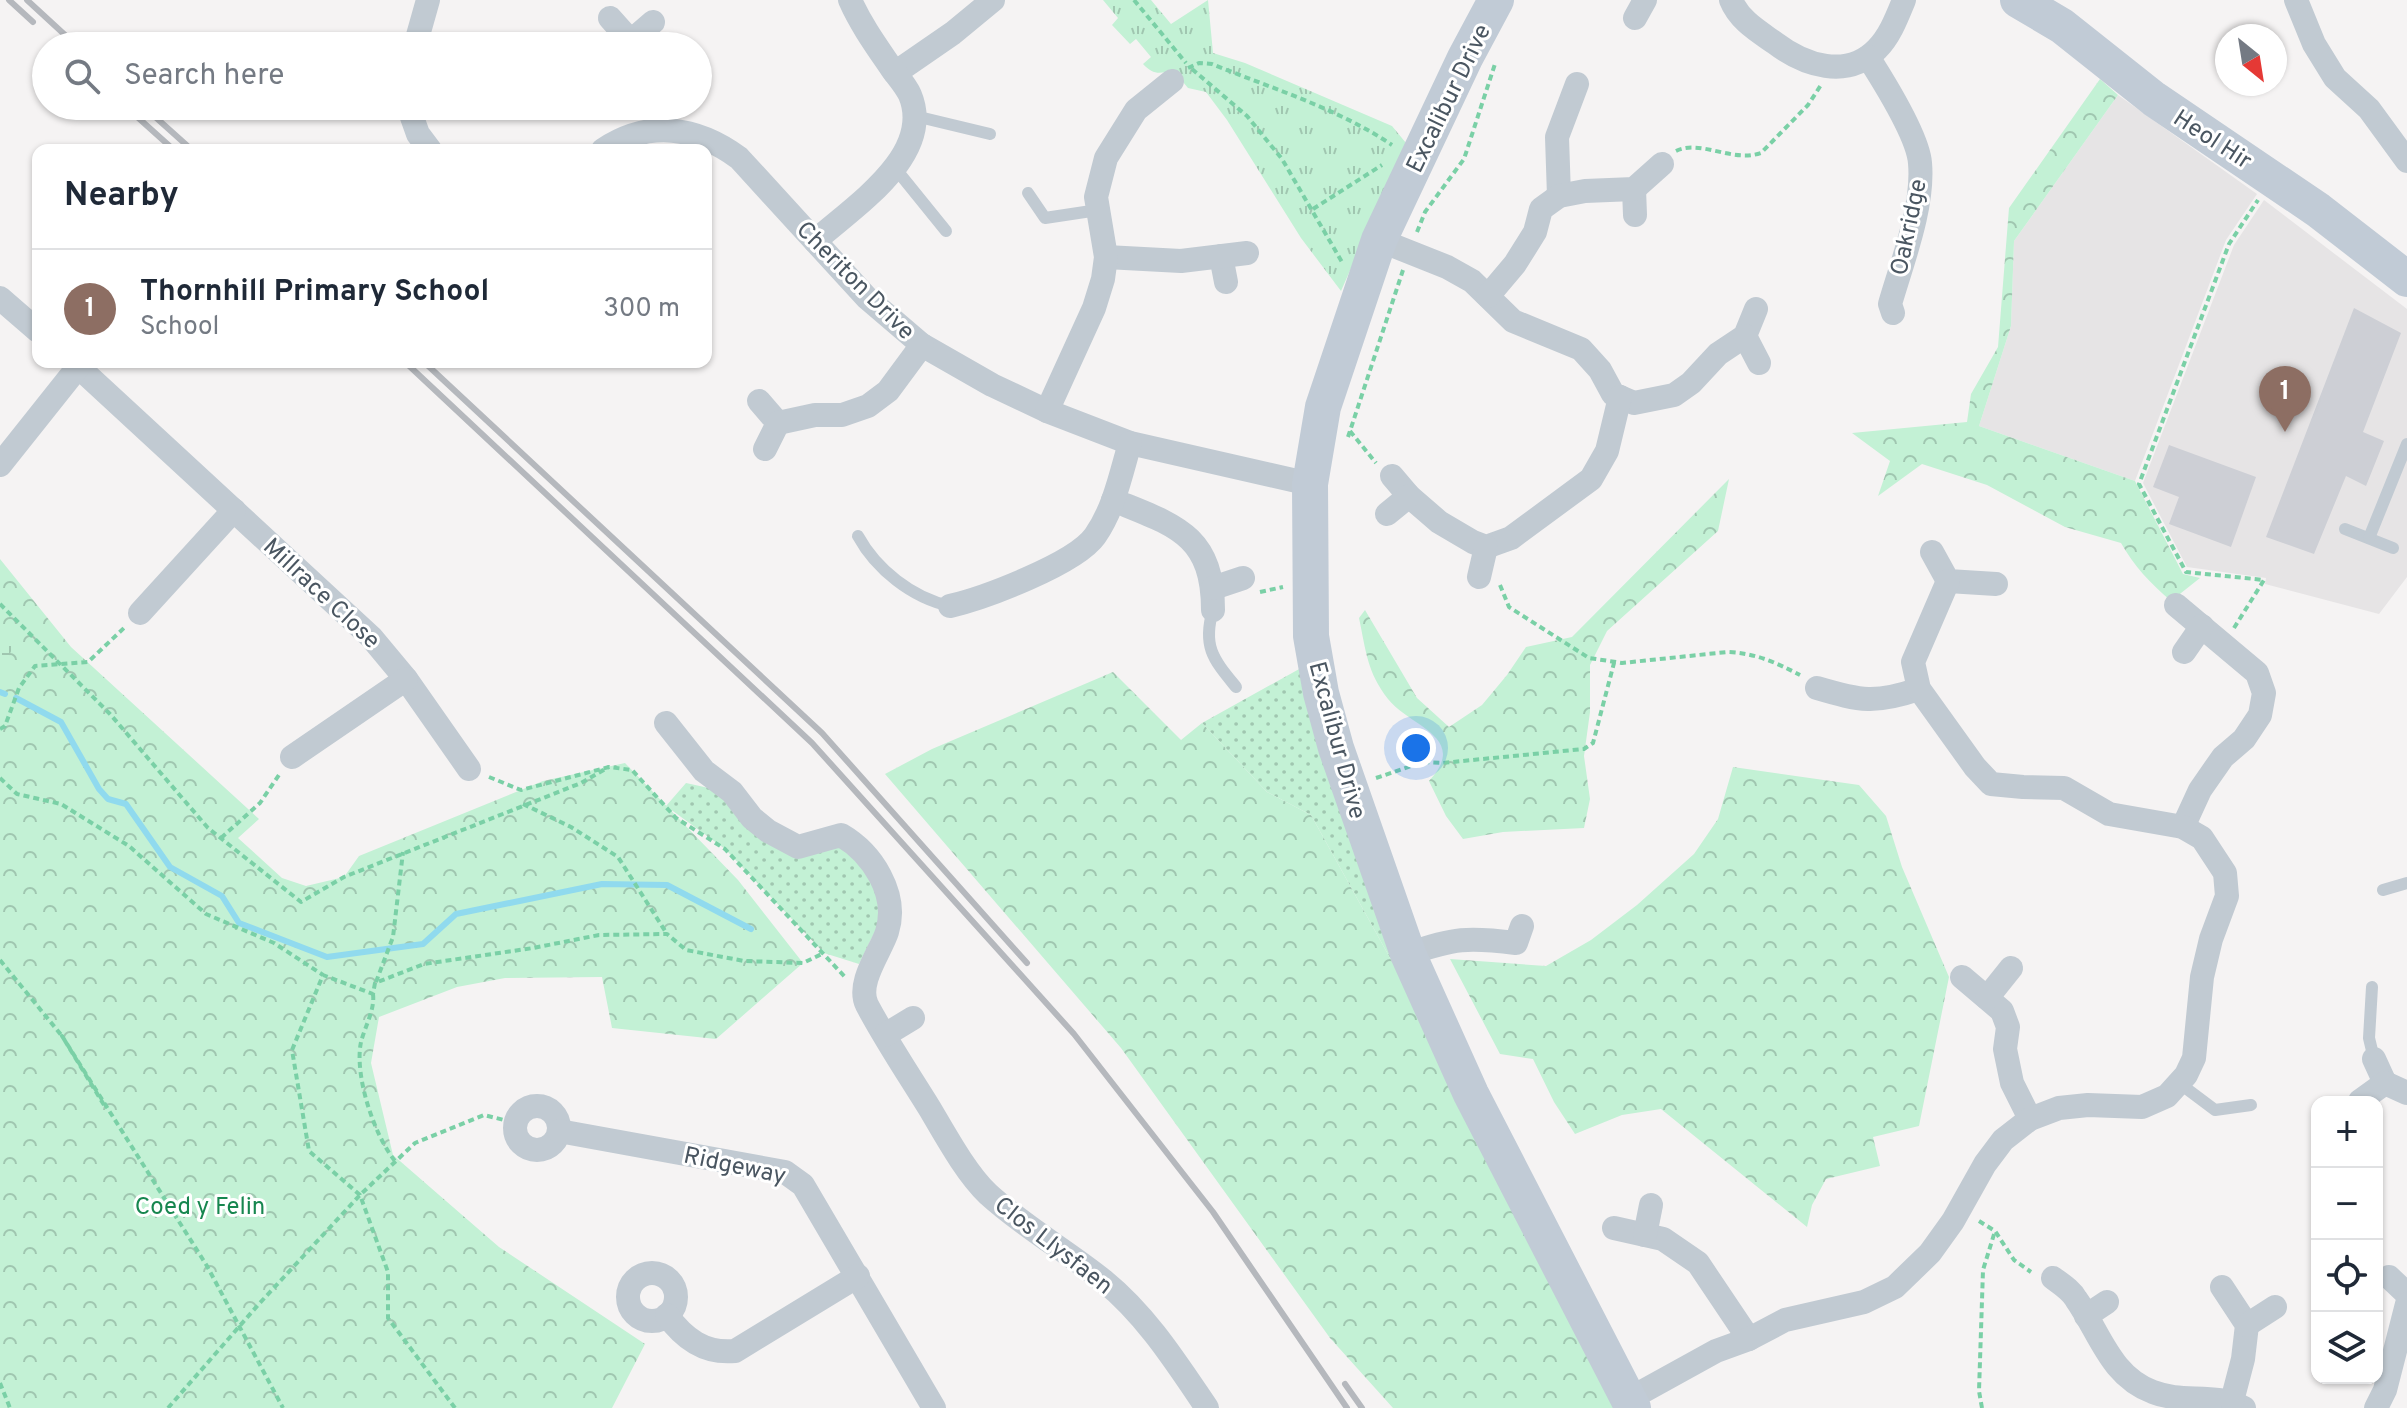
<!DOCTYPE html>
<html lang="en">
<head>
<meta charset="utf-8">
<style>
  body { margin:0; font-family:Overpass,sans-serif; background:#f2f2f3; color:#1f2937 }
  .controls { position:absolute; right:24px; bottom:24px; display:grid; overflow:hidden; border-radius:16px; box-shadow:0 2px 6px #0004 }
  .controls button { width:72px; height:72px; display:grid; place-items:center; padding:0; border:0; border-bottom:2px solid #e0e1e3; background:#fff; color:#1f2937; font:40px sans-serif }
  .compass { position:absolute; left:2215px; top:24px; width:72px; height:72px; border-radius:50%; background:#fff; box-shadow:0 2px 6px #0004; rotate:150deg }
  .you { position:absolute; left:1416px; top:748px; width:28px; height:28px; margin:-20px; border:6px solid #fff; border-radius:50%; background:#1a73e8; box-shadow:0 0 0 12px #1a73e833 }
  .badge { display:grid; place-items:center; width:52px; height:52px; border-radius:50%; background:#ea580c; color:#fff; font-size:26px; font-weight:700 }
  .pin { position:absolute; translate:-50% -66px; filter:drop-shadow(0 2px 4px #0008) }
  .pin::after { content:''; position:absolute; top:42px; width:28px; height:24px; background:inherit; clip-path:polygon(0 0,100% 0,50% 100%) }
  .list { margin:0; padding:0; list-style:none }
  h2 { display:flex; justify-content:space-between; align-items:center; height:104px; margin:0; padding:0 32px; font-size:34px }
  h2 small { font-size:26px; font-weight:400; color:#747a83 }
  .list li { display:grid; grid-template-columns:52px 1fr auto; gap:24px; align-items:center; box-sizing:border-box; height:120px; padding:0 32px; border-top:2px solid #e0e1e3 }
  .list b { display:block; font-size:30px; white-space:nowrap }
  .list p { margin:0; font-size:26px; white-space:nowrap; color:#747a83 }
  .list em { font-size:26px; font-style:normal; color:#747a83 }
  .icon { flex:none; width:44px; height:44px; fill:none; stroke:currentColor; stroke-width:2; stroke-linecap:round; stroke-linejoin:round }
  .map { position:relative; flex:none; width:2407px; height:1408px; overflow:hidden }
  .search { position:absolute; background:#fff; box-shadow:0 2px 6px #0004; left:32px; top:32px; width:680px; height:88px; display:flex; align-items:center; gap:20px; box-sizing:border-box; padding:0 28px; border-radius:44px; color:#747a83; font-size:30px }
  .panel { position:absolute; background:#fff; box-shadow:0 2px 6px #0004; left:32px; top:144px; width:680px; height:224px; border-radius:16px }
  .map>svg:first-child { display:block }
  .education { fill:#e6e4e5 }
  .grass { fill:url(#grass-dots) }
  .forest { fill:url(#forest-crowns) }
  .wetland { fill:url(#wetland-marsh) }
  .park { fill:url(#park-tufts) }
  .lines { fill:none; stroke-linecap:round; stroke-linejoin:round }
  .stream { stroke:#90daee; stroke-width:6 }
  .building { fill:#cdcfd5 }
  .path { stroke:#7ad0a6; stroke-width:4; stroke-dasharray:6 4; stroke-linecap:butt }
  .lane { stroke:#c1cad2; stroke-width:12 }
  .street { stroke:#c1cad2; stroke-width:24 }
  .secondary { stroke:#c1cbd6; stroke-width:36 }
  .rail { stroke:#b5b8bd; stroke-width:6 }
  .labels { text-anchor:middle; stroke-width:6; stroke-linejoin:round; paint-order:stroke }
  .street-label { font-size:24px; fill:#4a5661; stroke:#fff }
  .park-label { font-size:24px; fill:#17864f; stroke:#fff }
</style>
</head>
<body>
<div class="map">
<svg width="2407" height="1408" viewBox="0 0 2407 1408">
  <defs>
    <pattern id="grass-dots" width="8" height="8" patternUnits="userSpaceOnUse" patternTransform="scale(2)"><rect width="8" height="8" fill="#c3f1d5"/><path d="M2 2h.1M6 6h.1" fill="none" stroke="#a0c6b0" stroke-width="1.8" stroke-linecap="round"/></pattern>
    <pattern id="forest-crowns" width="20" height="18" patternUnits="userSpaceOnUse" patternTransform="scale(2)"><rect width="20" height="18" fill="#c3f1d5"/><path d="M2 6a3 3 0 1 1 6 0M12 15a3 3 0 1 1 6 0" fill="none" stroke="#a0c6b0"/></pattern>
    <pattern id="wetland-marsh" width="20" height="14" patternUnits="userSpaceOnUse" patternTransform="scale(2)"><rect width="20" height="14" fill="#c3f1d5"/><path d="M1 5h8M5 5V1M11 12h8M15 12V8" fill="none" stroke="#a0c6b0"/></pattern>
    <pattern id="park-tufts" width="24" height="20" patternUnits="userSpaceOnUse" patternTransform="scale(2)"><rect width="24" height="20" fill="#c3f1d5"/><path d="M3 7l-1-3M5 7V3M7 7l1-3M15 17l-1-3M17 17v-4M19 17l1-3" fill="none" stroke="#a0c6b0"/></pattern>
  </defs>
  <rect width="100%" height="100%" fill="#f5f3f3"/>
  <g class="education">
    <path d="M2118,95L2257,194L2226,240L2135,481L1979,426L2011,326L2014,241Z"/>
    <path d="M2264,200L2407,309V577L2379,614L2265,584L2266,578L2187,567L2143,483L2234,245Z"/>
  </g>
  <g class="grass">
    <path d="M1310,663L1416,1005L1311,815L1267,792L1202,723Z"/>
    <path d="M686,783L718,790L798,847L841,835L878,872L879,923L859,964L824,953L725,849L666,806Z"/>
  </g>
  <g class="forest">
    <path d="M2100,79L2118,95L2014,241L2011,326L1979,426L2135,481L2183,574L2200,578L2171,601C2150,583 2134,566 2121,543L2065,527L1987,485L1922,464L1878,496L1890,461L1852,433L1967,422L1971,394L1998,347L2009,208Z"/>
    <path d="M1729,479L1718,531L1607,631L1590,665V712L1584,756L1590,799L1584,828L1503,832L1463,839L1446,816L1429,781C1470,737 1410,727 1388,699C1367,672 1366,651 1359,618L1365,610L1417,698L1449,727L1482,705L1507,675L1526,647L1572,637Z"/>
    <path d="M0,559L71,647L259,819L238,838L282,878L306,886L344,877L359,856L543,781L625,763L738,880L803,963L716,1039L612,1028L602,977L505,978L457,987L379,1017L371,1063L393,1155L499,1247L645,1344L612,1408H0Z"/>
    <path d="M1113,672L1181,740L1202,723L1267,792L1311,815L1416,1005L1621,1408H1393L1330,1338L1121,1048L885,774L932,749Z"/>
    <path d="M1733,767L1859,785L1886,816L1902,867L1949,977L1919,1126L1873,1137L1880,1166L1826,1179L1812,1205L1807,1227L1661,1109L1622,1115L1575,1134L1554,1102L1533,1059L1500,1054L1450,959L1546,966L1591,940L1637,905L1694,854L1718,819Z"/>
  </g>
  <path class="wetland" d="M0,633L13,647L1,673H0Z"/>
  <path class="park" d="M1103,0H1151L1171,24L1208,0L1213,53L1245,63L1392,126L1406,143L1341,291L1301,238L1227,120L1206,92L1188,88L1173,70C1160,74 1153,75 1143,64L1151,57L1136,39L1130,44L1112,25L1118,18Z"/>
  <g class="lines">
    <g class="stream">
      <path d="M0,692L5,694"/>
      <path d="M16,698L61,722L99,789L108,799L126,804L170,867L222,896L239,923L327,957L423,944L456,914L602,884L667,885L751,929"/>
    </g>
  </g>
  <g class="building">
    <path d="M2354,308L2401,333L2363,432L2384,441L2366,486L2346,476L2314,554L2266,537Z"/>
    <path d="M2169,445L2256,477L2231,547L2169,524L2179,497L2153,487Z"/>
  </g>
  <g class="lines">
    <g class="path">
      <path d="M1134,0L1186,63"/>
      <path d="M1188,68L1199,63L1212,64C1273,89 1337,108 1392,145"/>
      <path d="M1192,69L1247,116L1282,159L1342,262"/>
      <path d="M1676,151C1701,139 1732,163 1761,153L1808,105L1821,85"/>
      <path d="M1313,209L1382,165"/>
      <path d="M1417,232L1425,212L1464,159L1495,64"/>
      <path d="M1350,431L1376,463"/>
      <path d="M1348,437L1403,270"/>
      <path d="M1500,585L1509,607L1589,658L1622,663L1727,652C1755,653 1775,662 1800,675"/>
      <path d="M1260,592L1283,587"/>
      <path d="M0,604L110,714L208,828L301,902L344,877L581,783L609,767"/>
      <path d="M2234,628L2264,580L2186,572L2139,484L2229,244L2258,200"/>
      <path d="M0,729L5,726L19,688L35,666L88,662L125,627"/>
      <path d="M489,777L521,790L609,767L632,770L676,818L725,849L845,977"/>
      <path d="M0,778L17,794L61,804L129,846L206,914L274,943L323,975"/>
      <path d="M1376,778L1423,762L1442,763L1584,749L1593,743L1614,663"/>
      <path d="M523,804L571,827L618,857L667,934"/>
      <path d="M221,838L260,803L281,772"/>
      <path d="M0,960L62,1036"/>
      <path d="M376,982L393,937L403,852"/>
      <path d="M373,994C375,1010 365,1026 361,1042C354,1075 374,1135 395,1161"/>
      <path d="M104,1105L62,1036L207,1266L283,1408"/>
      <path d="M1979,1221L1995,1231L2014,1260L2031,1272"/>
      <path d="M0,1383L10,1408"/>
      <path d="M168,1408L258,1305L360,1195L415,1143L484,1115L516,1123"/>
      <path d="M455,1408L388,1318V1272L360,1195L309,1151L292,1050L323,975L373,994L375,983L424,964L533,948L599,935L667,934L686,950L744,961L803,963L824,953"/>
      <path d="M1982,1408L1979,1391L1983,1270L1995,1231"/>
    </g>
    <g class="lane">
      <path d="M915,116L990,134"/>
      <path d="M895,168L946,231"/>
      <path d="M1028,193L1045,218L1098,210"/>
      <path d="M2345,529L2393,548"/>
      <path d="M858,536C876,569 912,598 950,606"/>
      <path d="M2369,538L2407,444"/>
      <path d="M1213,610C1202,647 1214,660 1236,687"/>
      <path d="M2383,890L2407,883"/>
      <path d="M2372,987L2369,1038L2374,1059"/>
      <path d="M2179,1083L2215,1110L2251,1105"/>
    </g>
    <g class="street">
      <path d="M1731,0C1739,20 1758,31 1775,43C1804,65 1847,80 1877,49C1890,36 1897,17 1904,0"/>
      <path d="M2296,0L2314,44L2335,78L2369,109L2407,161"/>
      <path d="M610,18L635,46"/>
      <path d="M1635,18L1645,0"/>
      <path d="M631,41L653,22"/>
      <path d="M415,46L428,0"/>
      <path d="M1868,57C1884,82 1918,136 1920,163C1924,207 1902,262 1890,304L1893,313"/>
      <path d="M895,73L953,33L993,0"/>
      <path d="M408,106L418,134L430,150"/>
      <path d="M603,150C649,119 697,127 739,158L867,298L922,345L992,385L1047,411L1130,443L1310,484"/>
      <path d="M1634,189L1635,215"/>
      <path d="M1559,196L1557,137L1577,84"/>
      <path d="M1379,240L1447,267L1472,281L1513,321L1581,349L1600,370L1613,394L1634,403L1674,395L1691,383L1718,354L1745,336L1756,309"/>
      <path d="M815,241C853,207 935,155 910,95C906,86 898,77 892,69C877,47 861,25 850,0"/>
      <path d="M1221,256L1226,282"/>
      <path d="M1106,257L1181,261L1247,253"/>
      <path d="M1488,296L1515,264L1535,232L1541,209L1559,196L1585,191L1634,189L1662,164"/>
      <path d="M0,298L38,331"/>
      <path d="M1745,336L1759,363"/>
      <path d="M73,362L371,637L406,679L469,769"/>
      <path d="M759,401L778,423L765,449"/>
      <path d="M1047,411L1094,308L1103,279L1106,257L1096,197L1106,158L1136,110L1172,81"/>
      <path d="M778,423L815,415H842L868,406L888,391L922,345"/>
      <path d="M0,465L78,367"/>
      <path d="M1392,476L1409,496L1439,522L1473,542L1486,547L1511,538L1591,479L1607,451L1620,397"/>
      <path d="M1113,500C1174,525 1213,534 1213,610"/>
      <path d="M1387,514L1409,496"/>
      <path d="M1932,552L1948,581L1996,584"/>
      <path d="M1479,577L1486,547"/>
      <path d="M1213,588L1243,578"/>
      <path d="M2176,605L2257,673L2264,693L2260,715L2244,739L2223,757L2200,790L2183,827"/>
      <path d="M950,606C984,598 1075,564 1095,536C1114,509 1121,474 1130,443"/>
      <path d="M140,613L234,510"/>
      <path d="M2184,652L2202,626"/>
      <path d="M1817,688C1861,701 1875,704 1919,689"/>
      <path d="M666,723L704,771L732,792L752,818L768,831L798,847L841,835C872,853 899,894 887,932C881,951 856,983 867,1005C886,1041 909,1075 930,1109C946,1136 966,1173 988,1194C1024,1227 1067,1251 1104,1281C1147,1316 1177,1364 1207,1408"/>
      <path d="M292,757L406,679"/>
      <path d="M1408,954C1454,938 1468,937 1516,943L1522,926"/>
      <path d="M1962,977L2002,1011L2008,1027L2005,1049L2012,1083L2030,1119"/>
      <path d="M1987,998L2011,968"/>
      <path d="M885,1035L913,1018"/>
      <path d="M2374,1059L2385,1083"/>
      <path d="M2360,1101L2385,1083L2407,1093"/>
      <circle cx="537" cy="1128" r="22"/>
      <path d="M559,1131L785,1172L803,1185L934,1408"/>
      <path d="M1614,1228L1663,1239L1698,1263L1749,1339"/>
      <path d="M1645,1235L1651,1205"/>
      <circle cx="652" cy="1297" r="24"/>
      <path d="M2389,1277L2407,1294"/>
      <path d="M2053,1278C2061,1284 2071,1290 2076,1299C2100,1333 2110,1376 2153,1392C2183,1404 2215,1392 2244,1408"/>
      <path d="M2222,1287L2247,1325L2243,1359L2232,1401"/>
      <path d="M667,1315C684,1339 705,1354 735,1351L858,1276"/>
      <path d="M2086,1316L2107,1302"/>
      <path d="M2247,1325L2275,1307"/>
      <path d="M1629,1399L1716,1351L1749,1339L1785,1320L1864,1302L1895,1287L1930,1253L1953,1221L1985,1164L2003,1140L2030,1119L2059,1108L2088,1105L2142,1107L2167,1096L2186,1075L2194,1058L2202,977L2211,939L2227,896L2225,873L2202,838L2183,827L2109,814L2064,788L2023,787L1991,784L1975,767L1919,689L1913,662L1948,581"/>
      <path d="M2376,1408L2385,1390L2407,1304"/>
    </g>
    <g class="secondary">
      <path d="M1496,0L1465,58L1379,240L1323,407L1310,484L1311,636L1321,693L1336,748L1408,954L1471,1094L1633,1408"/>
      <path d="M2018,0L2062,26L2154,99L2318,210L2407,279"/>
    </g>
    <g class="rail">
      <path d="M9,0L33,22"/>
      <path d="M27,0L77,46"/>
      <path d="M125,106L174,150"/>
      <path d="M143,106L192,150"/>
      <path d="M405,362L812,743L1074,1034L1213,1212L1347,1408"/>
      <path d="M424,362L822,733L1027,963"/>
      <path d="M1345,1384L1362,1408"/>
    </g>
  </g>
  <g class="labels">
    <g class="street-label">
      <text transform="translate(1448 98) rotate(-64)" y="8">Excalibur Drive</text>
      <text transform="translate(2213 139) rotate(33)" y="8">Heol Hir</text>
      <text transform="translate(1908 227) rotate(-78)" y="8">Oakridge</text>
      <text transform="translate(856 280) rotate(45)" y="8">Cheriton Drive</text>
      <text transform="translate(322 593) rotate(43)" y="8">Millrace Close</text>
      <text transform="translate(1338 740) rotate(75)" y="8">Excalibur Drive</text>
      <text transform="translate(735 1165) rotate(12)" y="8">Ridgeway</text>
      <text transform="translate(1054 1245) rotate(38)" y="8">Clos Llysfaen</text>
    </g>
    <g class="park-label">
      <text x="200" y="1214">Coed y Felin</text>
    </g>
  </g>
</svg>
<div class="controls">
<button>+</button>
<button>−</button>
<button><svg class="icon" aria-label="locate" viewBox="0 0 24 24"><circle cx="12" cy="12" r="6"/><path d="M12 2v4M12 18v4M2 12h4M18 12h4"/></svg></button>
<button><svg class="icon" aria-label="layers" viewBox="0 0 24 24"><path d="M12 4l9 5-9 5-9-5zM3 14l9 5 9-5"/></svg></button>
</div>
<svg class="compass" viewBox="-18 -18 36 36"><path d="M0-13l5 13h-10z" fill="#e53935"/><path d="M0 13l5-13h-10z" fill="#747a83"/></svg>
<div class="you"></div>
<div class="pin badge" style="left:2285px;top:432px;background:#8d6e63">1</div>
<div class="search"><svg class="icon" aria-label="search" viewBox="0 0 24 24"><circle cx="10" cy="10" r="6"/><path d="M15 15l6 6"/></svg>Search here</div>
<section class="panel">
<h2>Nearby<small></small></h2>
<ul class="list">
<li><span class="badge" style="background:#8d6e63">1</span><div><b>Thornhill Primary School</b><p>School</p></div><em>300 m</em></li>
</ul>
</section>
</div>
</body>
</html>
